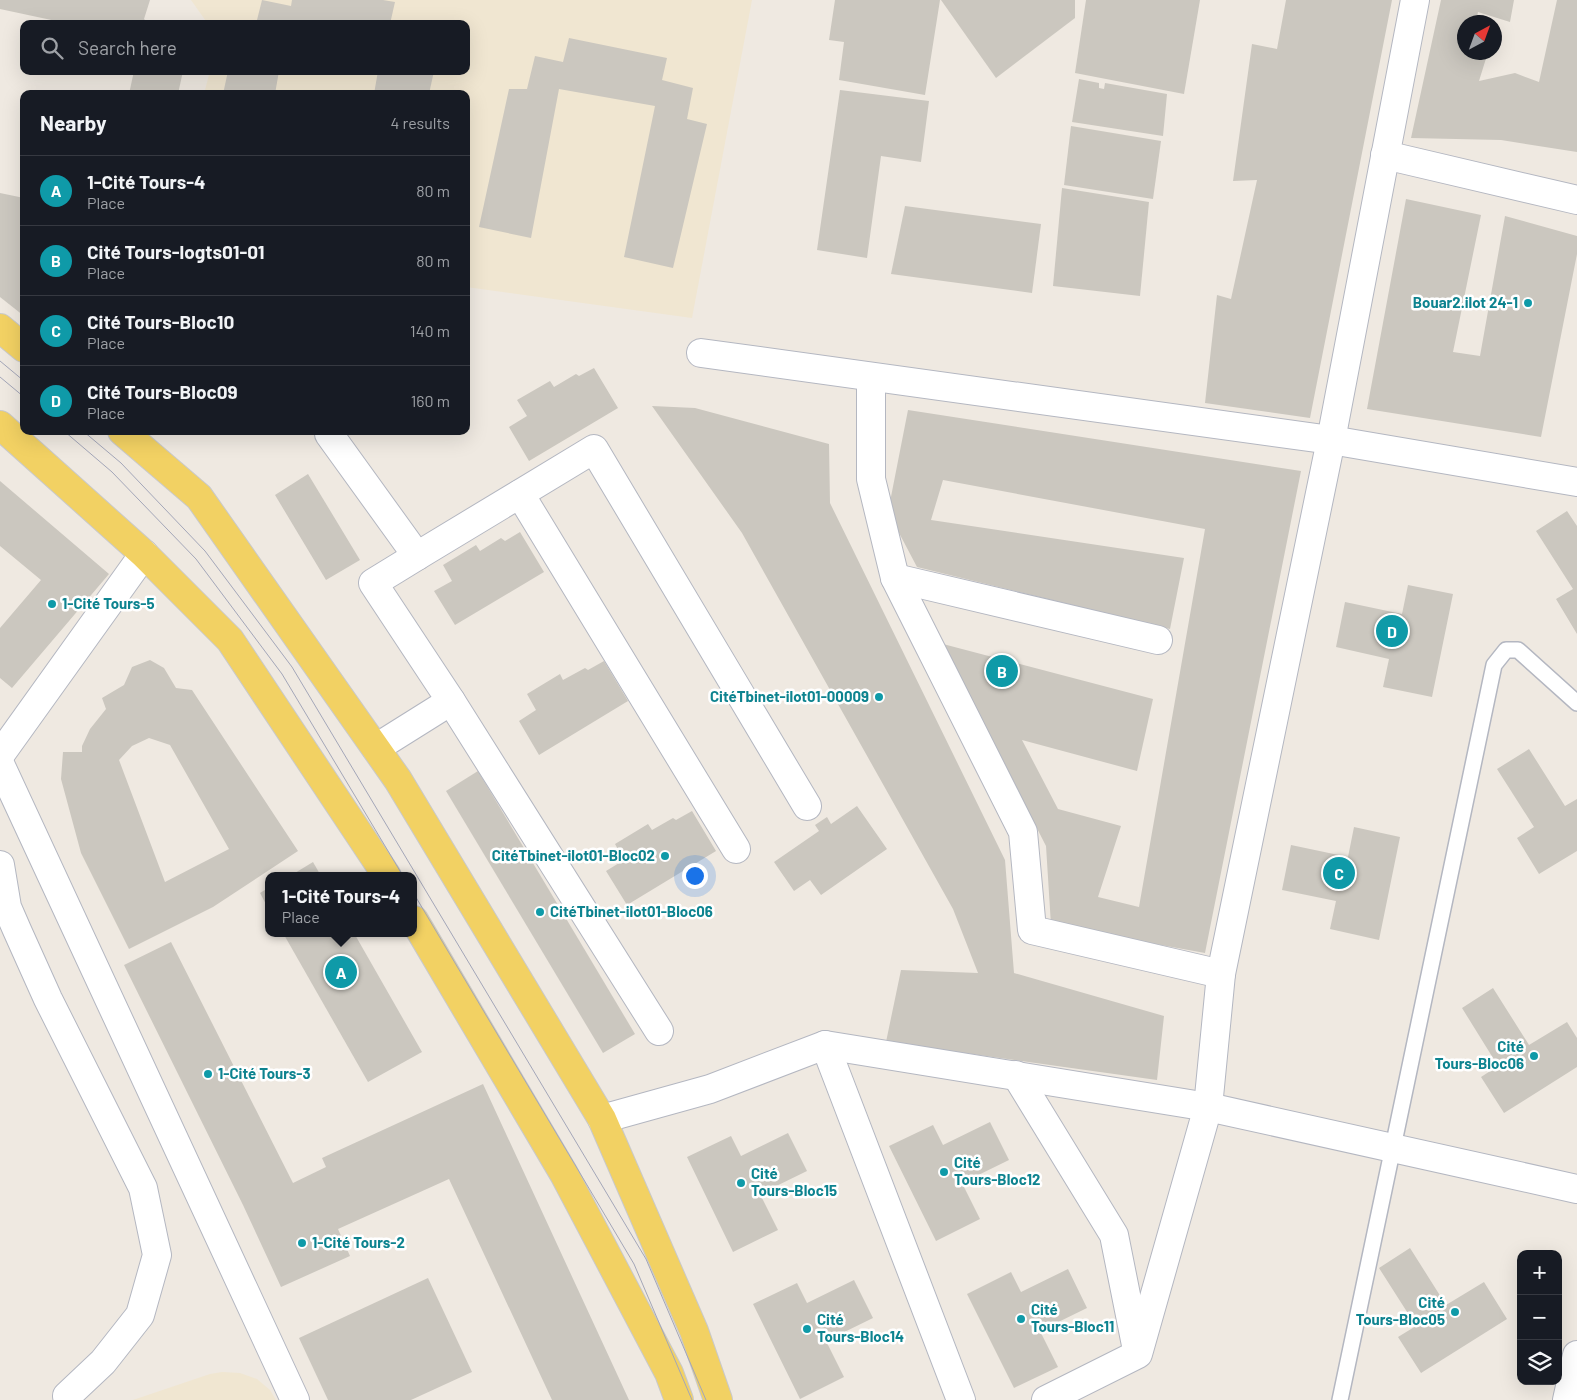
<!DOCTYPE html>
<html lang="en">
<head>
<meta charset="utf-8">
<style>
  body { margin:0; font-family:Barlow,sans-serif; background:#20242c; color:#f1f3f6 }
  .controls { position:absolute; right:15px; bottom:15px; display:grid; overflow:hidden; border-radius:10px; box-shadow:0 5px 20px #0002 }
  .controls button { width:45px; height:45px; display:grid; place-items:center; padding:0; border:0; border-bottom:1px solid #363941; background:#171b24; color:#f1f3f6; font:25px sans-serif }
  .compass { position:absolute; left:1457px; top:15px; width:45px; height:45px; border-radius:50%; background:#171b24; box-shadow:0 5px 20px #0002; rotate:41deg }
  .you { position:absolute; left:694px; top:875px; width:18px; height:18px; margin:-12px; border:4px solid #fff; border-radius:50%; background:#1a73e8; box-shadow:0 0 0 8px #1a73e833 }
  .badge { display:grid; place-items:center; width:32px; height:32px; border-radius:50%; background:#b45309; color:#fff; font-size:16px; font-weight:700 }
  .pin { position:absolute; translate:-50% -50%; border:2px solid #fff; box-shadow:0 1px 5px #0006 }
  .popup { position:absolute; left:265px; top:872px; width:152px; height:65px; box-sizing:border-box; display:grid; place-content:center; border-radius:10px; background:#171b24; filter:drop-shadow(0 1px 4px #0005); font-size:16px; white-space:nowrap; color:#9ea1a6 }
  .popup b { font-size:19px; color:#f1f3f6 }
  .popup::after { content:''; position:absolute; left:50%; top:100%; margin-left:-10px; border:10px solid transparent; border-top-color:#171b24 }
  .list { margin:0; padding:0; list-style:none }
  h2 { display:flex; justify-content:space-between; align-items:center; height:65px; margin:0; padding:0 20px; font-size:21px }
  h2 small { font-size:16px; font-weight:400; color:#9ea1a6 }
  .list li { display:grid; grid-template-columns:32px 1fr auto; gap:15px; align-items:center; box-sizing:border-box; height:70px; padding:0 20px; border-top:1px solid #363941 }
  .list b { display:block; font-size:19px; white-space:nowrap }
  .list p { margin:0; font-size:16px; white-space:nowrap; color:#9ea1a6 }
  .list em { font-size:16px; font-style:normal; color:#9ea1a6 }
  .icon { flex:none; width:28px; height:28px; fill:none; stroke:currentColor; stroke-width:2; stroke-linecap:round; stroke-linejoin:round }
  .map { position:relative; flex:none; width:1577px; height:1400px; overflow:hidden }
  .search { position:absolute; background:#171b24; box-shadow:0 5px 20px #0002; left:20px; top:20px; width:450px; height:55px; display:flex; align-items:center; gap:12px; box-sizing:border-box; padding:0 18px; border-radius:10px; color:#9ea1a6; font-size:19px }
  .panel { position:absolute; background:#171b24; box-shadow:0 5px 20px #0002; left:20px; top:90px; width:450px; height:345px; border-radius:10px }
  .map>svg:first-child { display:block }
  .education { fill:#f0e6d1 }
  .building { fill:#cbc7bf; fill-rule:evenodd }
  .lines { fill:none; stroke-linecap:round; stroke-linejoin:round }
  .service-casing { stroke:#b4b7c1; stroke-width:18 }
  .minor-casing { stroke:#b4b7c1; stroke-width:30 }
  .secondary-casing { stroke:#b4b7c1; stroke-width:30 }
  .primary-casing { stroke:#c9c9c9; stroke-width:30 }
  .service { stroke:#fff; stroke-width:15 }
  .minor { stroke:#fff; stroke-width:28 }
  .secondary { stroke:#fff; stroke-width:28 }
  .primary { stroke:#f2d163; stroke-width:28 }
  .tram { stroke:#a3a6b8; stroke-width:1 }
  .culture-dot { fill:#0f9aa8; stroke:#fff; stroke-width:2 }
  .labels { text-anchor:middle; stroke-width:5; stroke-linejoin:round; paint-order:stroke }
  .culture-label { font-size:15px; font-weight:bold; fill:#0d838f; stroke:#fff; text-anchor:start }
</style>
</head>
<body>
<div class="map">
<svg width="1577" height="1400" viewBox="0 0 1577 1400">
  <rect width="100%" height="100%" fill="#efe9e1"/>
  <g class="education">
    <path d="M191,0H752L692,318L466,287V94H204L210,71H466V24H208Z"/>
    <path d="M222,1372L240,1373L257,1379L270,1390L276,1400H133L210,1374Z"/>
  </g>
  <g class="building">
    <path d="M0,0H150L144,19L149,24H70L0,9Z"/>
    <path d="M262,0L291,6L292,0H383L395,2L390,24H256Z"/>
    <path d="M835,0H940L925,95L839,80L844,42L829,40Z"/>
    <path d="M941,0H1075V18L996,78Z"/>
    <path d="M1086,0H1200L1184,94L1075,73Z"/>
    <path d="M1286,0H1392L1310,418L1205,403L1217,295L1231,299L1257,180L1233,181L1252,44L1277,49Z"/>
    <path d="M1441,0H1514L1510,22L1478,12L1476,22H1464V52H1488L1479,81L1515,73L1539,82L1557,0H1577V152L1501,140L1411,138Z"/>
    <path d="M569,38L667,58L662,80L693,88L687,119L707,124L673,268L624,257L655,106L559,89L531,238L479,227L509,89H527L535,56L563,62Z"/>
    <path d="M134,71H183L178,94H129Z"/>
    <path d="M228,71H279L275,94H223Z"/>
    <path d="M378,71H434L429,94H374Z"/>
    <path d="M1079,79L1099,83V88L1104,89L1105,83L1167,94L1163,136L1072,122Z"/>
    <path d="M840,90L929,101L921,162L881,156L867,258L817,250Z"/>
    <path d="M1071,126L1161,141L1153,199L1064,185Z"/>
    <path d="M1062,188L1149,202L1140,296L1053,286Z"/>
    <path d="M0,193L24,198V316L0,297Z"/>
    <path d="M1406,199L1481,215L1453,352L1480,356L1505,216L1577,236V254L1541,437L1367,409Z"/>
    <path d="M905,206L1041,224L1032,293L891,274Z"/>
    <path d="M594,368L618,408L529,461L509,427L527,416L517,400L550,381L554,387L576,374L579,376Z"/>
    <path d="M652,406L695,408L829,444L830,503L1005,860L1014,973L1164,1016L1157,1080L886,1042L901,970L978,973L953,909L742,533Z"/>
    <path d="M908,410L1301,471L1205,953L1051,925L1046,846L943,644L1153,699L1137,771L1022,740L1058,809L1121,826L1098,897L1139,907L1205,529L943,480L931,520L1184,558L1170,629L917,567L888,512Z"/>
    <path d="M308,474L360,560L326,580L275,495Z"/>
    <path d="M0,481L109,574L12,688L0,678V628L41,580L0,546Z"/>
    <path d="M1567,511L1577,526V634L1556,599L1573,589L1536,531Z"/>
    <path d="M520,532L544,572L455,625L434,591L452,581L443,565L476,545L480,551L501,538L505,541Z"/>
    <path d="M1408,585L1453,594L1432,697L1383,687L1389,659L1336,647L1345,602L1402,614Z"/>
    <path d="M150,660L164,668L176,688L192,690L298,851L213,907L129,949L81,853L61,779L63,752H82V746L90,729L106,709L102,698L124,685L132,667ZM149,738L170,745L229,849L165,882L119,760L132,746Z"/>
    <path d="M604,661L628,701L539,755L519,721L536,710L527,694L560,674L563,680L585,668L588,670Z"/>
    <path d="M1529,749L1565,806L1577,799V851L1539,874L1517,838L1534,827L1497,769Z"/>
    <path d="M478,771L635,1034L603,1053L446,791Z"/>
    <path d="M857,806L887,849L821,895L810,880L794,891L774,862L819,831L815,825L827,817L831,824Z"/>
    <path d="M692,811L716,851L627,905L606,871L624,860L615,844L648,824L652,830L673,818L676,820Z"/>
    <path d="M1354,827L1400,837L1379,940L1330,929L1336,901L1282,890L1291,845L1348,857Z"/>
    <path d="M313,862L321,876H290Z"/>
    <path d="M268,888V908L260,893Z"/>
    <path d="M283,933H354L422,1052L368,1082Z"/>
    <path d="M171,942L293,1183L326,1167L322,1158L483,1084L629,1400H552L449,1179L338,1229L350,1256L281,1287L243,1205L124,965Z"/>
    <path d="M1493,988L1529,1045L1567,1022L1577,1038V1067L1504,1113L1481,1077L1498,1066L1462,1008Z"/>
    <path d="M990,1122L1009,1160L962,1183L980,1219L936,1241L889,1146L933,1125L943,1145Z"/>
    <path d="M788,1133L807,1171L760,1194L778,1230L733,1252L687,1157L731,1136L741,1156Z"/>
    <path d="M1410,1248L1446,1305L1484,1282L1507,1319L1421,1373L1398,1337L1416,1326L1379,1268Z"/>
    <path d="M1068,1269L1087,1308L1040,1331L1058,1367L1014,1388L967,1294L1011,1272L1021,1292Z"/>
    <path d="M428,1278L472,1372L411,1400H328L299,1338Z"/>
    <path d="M854,1280L873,1318L826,1341L844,1377L800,1399L753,1304L797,1283L807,1303Z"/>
  </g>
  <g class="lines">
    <g class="service-casing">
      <path id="service" d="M1340,1400L1494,665L1506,650H1518L1577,703"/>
    </g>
    <g class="minor-casing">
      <g id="minor">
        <path d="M1385,155L1577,200"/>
        <path d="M701,353L1331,440L1577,482"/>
        <path d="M871,377V479L895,578L1023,832L1032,930L1221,974"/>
        <path d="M329,434L417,556L373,583L451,701L376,748"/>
        <path d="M520,494L736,849"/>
        <path d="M417,556L594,449L807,806"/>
        <path d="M895,578L1158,640"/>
        <path d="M451,701L659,1031"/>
        <path d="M0,755L144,554"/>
        <path d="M0,764L295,1400"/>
        <path d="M0,865L7,907L17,930L48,999L143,1188L157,1255L140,1315L103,1362L67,1396"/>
        <path d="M825,1045L961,1400"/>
        <path d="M1016,1075L1114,1235L1137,1350"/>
        <path d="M602,1119L710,1089L825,1045L1208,1107L1577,1189"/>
        <path d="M1046,1400L1138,1354L1208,1107L1221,974L1331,440L1415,0"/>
      </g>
    </g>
    <g class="secondary-casing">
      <path id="secondary" d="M1567,1400L1577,1355"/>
    </g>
    <g class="primary-casing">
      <g id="primary">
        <path d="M0,328L24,348"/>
        <path d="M0,425L144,554L230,640L387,876"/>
        <path d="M122,431L199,497L398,780L602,1119L694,1331L718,1400"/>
        <path d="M414,920L564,1174L669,1373L679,1400"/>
      </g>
    </g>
    <use href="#service" class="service"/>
    <use href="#minor" class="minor"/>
    <use href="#secondary" class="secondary"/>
    <use href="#primary" class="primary"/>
    <g class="tram">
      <path d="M0,361L24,381"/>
      <path d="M0,377L24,397"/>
      <path d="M64,431L112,472L196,559L282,674L403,876"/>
      <path d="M83,431L121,463L205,551L292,667L646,1259L706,1400"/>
      <path d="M414,894L634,1264L692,1400"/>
    </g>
  </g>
  <g class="culture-dot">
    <circle cx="1528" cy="303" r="5"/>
    <circle cx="52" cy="604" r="5"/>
    <circle cx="879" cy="697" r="5"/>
    <circle cx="665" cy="856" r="5"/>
    <circle cx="540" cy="912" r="5"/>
    <circle cx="1534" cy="1056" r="5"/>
    <circle cx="208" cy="1074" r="5"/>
    <circle cx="944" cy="1172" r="5"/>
    <circle cx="741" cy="1183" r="5"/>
    <circle cx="302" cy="1243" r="5"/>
    <circle cx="1455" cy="1312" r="5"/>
    <circle cx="1021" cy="1319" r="5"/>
    <circle cx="807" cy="1329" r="5"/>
  </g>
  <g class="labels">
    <g class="culture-label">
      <text x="1518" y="308" text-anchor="end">Bouar2.ilot 24-1</text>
      <text x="62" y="609">1-Cité Tours-5</text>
      <text x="869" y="702" text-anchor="end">CitéTbinet-ilot01-00009</text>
      <text x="655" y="861" text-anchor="end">CitéTbinet-ilot01-Bloc02</text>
      <text x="550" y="917">CitéTbinet-ilot01-Bloc06</text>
      <text x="1524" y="1052" text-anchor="end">Cité<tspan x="1524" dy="17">Tours-Bloc06</tspan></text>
      <text x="218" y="1079">1-Cité Tours-3</text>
      <text x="954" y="1168">Cité<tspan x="954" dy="17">Tours-Bloc12</tspan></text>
      <text x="751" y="1179">Cité<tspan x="751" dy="17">Tours-Bloc15</tspan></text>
      <text x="312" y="1248">1-Cité Tours-2</text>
      <text x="1445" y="1308" text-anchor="end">Cité<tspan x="1445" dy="17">Tours-Bloc05</tspan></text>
      <text x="1031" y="1315">Cité<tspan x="1031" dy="17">Tours-Bloc11</tspan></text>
      <text x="817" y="1325">Cité<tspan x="817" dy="17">Tours-Bloc14</tspan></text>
    </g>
  </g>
</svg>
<div class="controls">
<button>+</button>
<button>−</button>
<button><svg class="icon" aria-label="layers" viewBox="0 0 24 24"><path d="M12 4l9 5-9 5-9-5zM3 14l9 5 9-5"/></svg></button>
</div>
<svg class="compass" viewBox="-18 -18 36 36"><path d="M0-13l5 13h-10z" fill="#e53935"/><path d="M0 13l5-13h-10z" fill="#9ea1a6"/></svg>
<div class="you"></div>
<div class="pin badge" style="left:341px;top:972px;background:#0f9aa8">A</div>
<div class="popup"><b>1-Cité Tours-4</b>Place</div>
<div class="pin badge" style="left:1002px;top:671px;background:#0f9aa8">B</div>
<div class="pin badge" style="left:1339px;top:873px;background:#0f9aa8">C</div>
<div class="pin badge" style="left:1392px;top:631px;background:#0f9aa8">D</div>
<div class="search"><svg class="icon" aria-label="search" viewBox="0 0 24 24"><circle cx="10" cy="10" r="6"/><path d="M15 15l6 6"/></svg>Search here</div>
<section class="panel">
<h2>Nearby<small>4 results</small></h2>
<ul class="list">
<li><span class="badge" style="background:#0f9aa8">A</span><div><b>1-Cité Tours-4</b><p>Place</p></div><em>80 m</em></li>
<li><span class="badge" style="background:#0f9aa8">B</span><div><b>Cité Tours-logts01-01</b><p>Place</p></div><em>80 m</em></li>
<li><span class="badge" style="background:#0f9aa8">C</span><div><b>Cité Tours-Bloc10</b><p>Place</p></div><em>140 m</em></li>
<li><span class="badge" style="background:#0f9aa8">D</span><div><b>Cité Tours-Bloc09</b><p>Place</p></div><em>160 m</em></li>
</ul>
</section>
</div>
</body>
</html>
